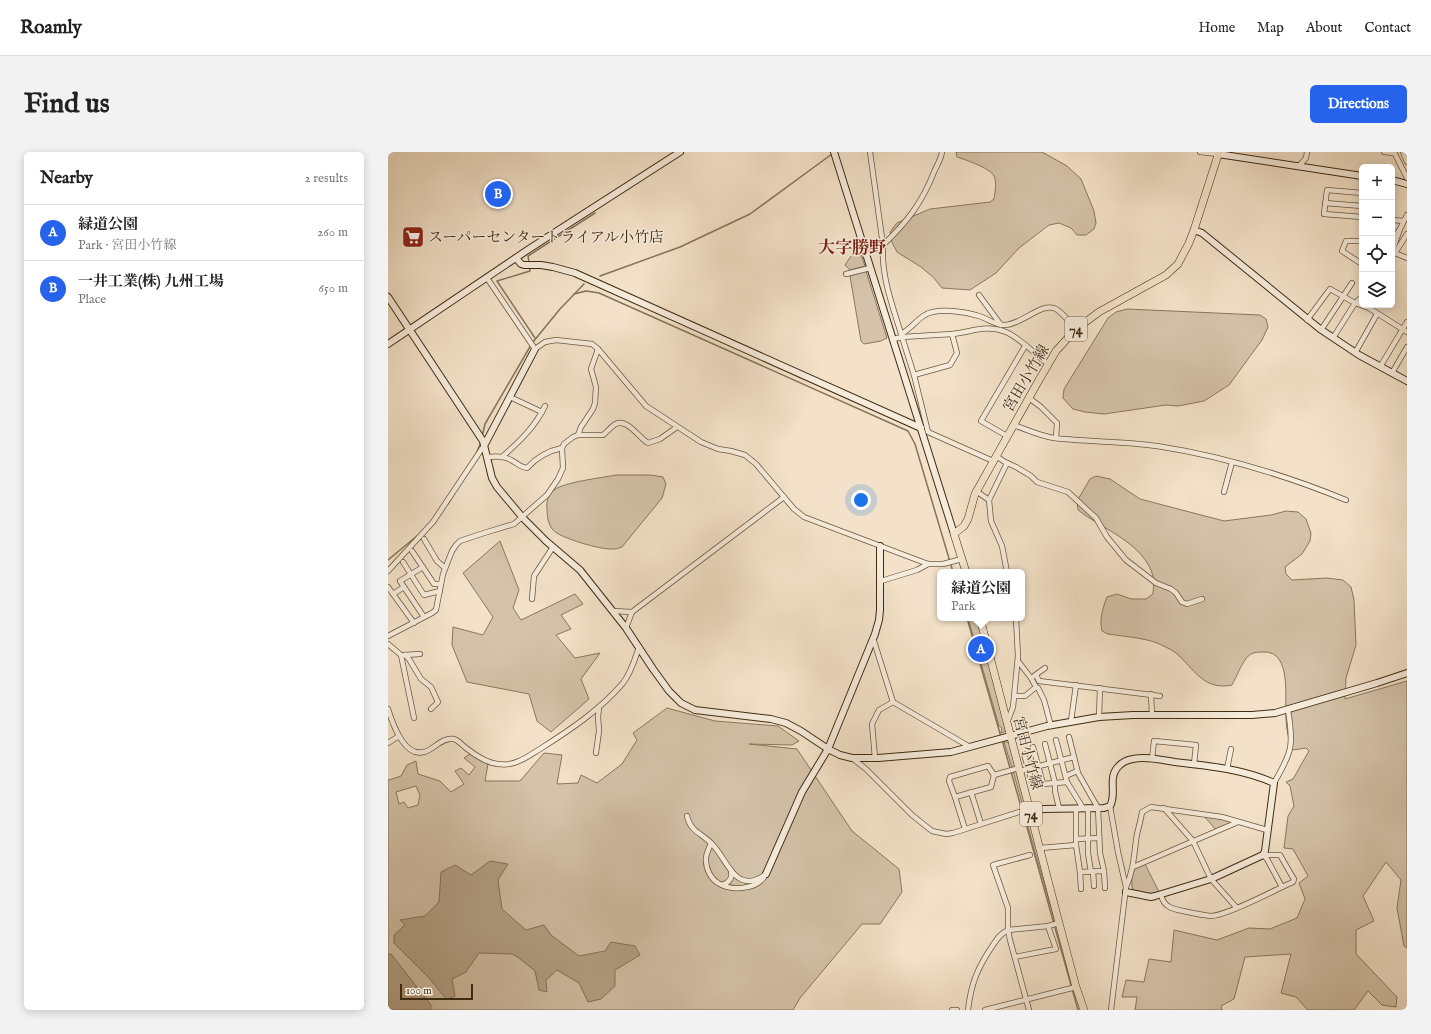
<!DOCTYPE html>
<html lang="en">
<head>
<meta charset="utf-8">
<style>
  body { margin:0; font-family:"IM FELL English","Noto Serif JP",serif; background:#f2f2f2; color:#222 }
  .controls { position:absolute; right:12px; top:12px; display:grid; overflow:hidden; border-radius:6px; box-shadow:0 2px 10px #0003 }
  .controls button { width:36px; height:36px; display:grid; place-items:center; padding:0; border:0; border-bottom:1px solid #e0e0e0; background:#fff; color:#222; font:20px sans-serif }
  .scale { position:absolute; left:12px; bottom:10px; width:73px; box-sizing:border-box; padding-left:4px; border:2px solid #3e2b10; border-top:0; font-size:11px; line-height:14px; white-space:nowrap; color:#3e2b10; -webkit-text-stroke:3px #f7ecdc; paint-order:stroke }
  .you { position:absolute; left:473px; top:348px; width:14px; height:14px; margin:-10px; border:3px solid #fff; border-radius:50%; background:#1a73e8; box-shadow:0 0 0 6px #1a73e833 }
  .badge { display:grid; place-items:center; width:26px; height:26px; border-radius:50%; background:#2563eb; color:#fff; font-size:13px; font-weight:700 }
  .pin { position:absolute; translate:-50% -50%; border:2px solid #fff; box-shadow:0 1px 4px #0006 }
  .popup { position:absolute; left:549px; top:417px; width:88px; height:52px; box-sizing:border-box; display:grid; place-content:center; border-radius:6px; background:#fff; filter:drop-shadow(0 1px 3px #0005); font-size:13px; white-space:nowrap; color:#767676 }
  .popup b { font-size:15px; color:#222 }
  .popup::after { content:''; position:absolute; left:50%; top:100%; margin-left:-8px; border:8px solid transparent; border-top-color:#fff }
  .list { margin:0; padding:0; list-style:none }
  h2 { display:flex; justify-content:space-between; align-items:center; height:52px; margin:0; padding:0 16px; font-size:17px }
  h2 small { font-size:13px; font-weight:400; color:#767676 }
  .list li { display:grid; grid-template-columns:26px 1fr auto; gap:12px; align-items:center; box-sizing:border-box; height:56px; padding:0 16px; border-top:1px solid #e0e0e0 }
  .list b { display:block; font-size:15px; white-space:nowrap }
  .list p { margin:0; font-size:13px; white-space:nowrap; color:#767676 }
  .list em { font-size:13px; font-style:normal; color:#767676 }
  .icon { flex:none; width:22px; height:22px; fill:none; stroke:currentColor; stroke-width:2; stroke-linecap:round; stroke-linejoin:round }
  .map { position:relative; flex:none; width:1019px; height:858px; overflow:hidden; border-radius:6px }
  header { display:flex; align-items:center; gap:24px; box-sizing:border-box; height:56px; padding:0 20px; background:#fff; border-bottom:1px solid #e0e0e0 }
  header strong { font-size:19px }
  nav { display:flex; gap:22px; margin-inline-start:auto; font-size:14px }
  .intro { display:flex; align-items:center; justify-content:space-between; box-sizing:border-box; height:96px; padding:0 24px }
  h1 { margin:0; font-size:28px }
  .button { padding:10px 18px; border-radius:6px; background:#2563eb; color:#fff; font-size:14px; font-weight:700 }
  main { display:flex; gap:24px; padding:0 24px }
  aside { flex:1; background:#fff; border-radius:6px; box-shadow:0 2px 10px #0003 }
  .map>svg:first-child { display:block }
  .green { fill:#d4c3aa; stroke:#89775d; fill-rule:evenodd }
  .water { fill:#b5a48a; stroke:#857459 }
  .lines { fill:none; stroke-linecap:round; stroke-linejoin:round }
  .stream { stroke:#857459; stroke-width:1.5 }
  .street-casing { stroke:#6b593e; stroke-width:6 }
  .secondary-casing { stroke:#3e2b10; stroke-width:8 }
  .primary-casing { stroke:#3e2b10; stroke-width:8 }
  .street { stroke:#f7ecdc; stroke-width:4.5 }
  .secondary { stroke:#f7ecdc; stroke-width:6 }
  .primary { stroke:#f3e2c9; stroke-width:7 }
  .labels { text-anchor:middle; stroke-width:3; stroke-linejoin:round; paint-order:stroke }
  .shield { fill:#f7ecdc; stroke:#76654d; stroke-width:1 }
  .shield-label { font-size:14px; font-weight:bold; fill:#3e2b10 }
  .poi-label { font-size:15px; fill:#3e2b10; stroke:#f7ecdc; text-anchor:start }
  .street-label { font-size:15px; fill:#3e2b10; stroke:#f7ecdc }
  .quarter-label { font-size:17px; font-weight:bold; fill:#7a1f14; stroke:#f7ecdc }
</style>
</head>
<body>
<header>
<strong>Roamly</strong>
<nav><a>Home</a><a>Map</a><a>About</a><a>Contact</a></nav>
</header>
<div class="intro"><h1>Find us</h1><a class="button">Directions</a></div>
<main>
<aside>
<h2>Nearby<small>2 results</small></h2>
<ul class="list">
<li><span class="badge">A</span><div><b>緑道公園</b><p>Park · 宮田小竹線</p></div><em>260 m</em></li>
<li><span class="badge">B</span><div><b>一井工業(株) 九州工場</b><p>Place</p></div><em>650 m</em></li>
</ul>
</aside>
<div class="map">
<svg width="1019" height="858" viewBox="0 0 1019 858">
  <rect width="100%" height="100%" fill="#f3e2c9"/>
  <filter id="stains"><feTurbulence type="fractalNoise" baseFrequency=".005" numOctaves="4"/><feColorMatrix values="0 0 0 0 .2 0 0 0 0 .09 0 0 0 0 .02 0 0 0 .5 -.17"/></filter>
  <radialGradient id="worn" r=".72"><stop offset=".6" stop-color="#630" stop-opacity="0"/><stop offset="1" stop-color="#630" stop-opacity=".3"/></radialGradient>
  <g class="green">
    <path d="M568,0H654L679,14L693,27L706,59L708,71L706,77L698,83H689L683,76L671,71L661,73L631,96L608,121L582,138L554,136L545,125L533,115L509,100L504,90L502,80L509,71L542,57L602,50L606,47C607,40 609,31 606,24C602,16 578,8 569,5Z"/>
    <path d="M470,94L477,114L462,118L457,113Z"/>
    <path d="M478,119L499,186L493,189L476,192L473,189L462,124Z"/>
    <path d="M739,157L872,163L878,167L880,175L874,188L841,233L816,249L790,254L778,253L716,262L697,260L685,257L675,246L676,237L720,166L728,160Z"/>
    <path d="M228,323H263L275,325L278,332L274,346L234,395C231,396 228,397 225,397C213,398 172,386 165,378C160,372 159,364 159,357C158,350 160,343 166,338C176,330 213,326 228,323Z"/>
    <path d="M708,324L722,327L752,347L836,369L883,363L898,359L910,360L918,367L923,381L922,389L914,402L897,415L898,422L904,428L939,426L955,428L963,435L966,448L968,493L958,526L957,547L1019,529V796L1016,794L1009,756L1013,728L998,710L975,744L986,769L968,778V802L1009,845L1008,855L994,853L980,839L966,858H920L908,845L893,841L903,802L857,805L846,847L833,854L834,858H747L749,845H734L738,828L756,830L761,807L783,810L786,778L829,788L861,776L882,777L909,766L917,747L911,731L920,724L905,697L896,696L900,664L906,654L902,634L898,630L905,627L921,599L918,596L905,598L902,595C901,586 898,576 898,567C896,549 905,498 875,500C872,500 866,500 863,502C856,505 848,526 844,533C816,539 806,517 788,501C783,497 775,494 769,491C757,486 733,484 720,482L714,479C711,468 715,455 719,445L729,442L743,447H758L765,442C765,436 767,429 765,424C756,391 714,377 690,358L689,349L702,327Z"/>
    <path d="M112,389L131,438L125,456L133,468L187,442L195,452L173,463L183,477L168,483L187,506L212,501L193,527L201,547L163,580L149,569L141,542L79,530L64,493L65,475L95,483L105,465L75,421Z"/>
    <path d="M580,466H590L618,577L616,580L613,581L614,576L611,574Z"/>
    <path d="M279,556L327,569L390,574L411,589L404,593L361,592L409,597L464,679L511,717L514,740L492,772H474L412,846L405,858H0V627L1,628L13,624L19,613L28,609L30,622L52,629L63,640L76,632L67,619L73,616L81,623L87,615L76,606L82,602L100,612L97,629H132L156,601L174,603L169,632L190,631L193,623L209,631L234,612L249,588L245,581ZM28,634L32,643L30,653L20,656L16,650L11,652L8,640Z"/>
    <path d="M616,590H619L623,593L628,613L624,616Z"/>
    <path d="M625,619H629L639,655L636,658Z"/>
    <path d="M636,661H641L669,768L667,770Z"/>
    <path d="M816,664L843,669L844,671L828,678Z"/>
    <path d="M757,712L771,740L764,742L745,738C743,734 743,719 748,715C750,714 755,713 757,712Z"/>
  </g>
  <g class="water">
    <path d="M102,709L120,712L110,728L114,757L138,778L156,773L163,783L191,804L217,799L223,790L247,794L252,803L227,818V834L213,847L200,850L191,831L169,818L158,828L159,840L151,838L147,819L131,806L124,802L91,801L78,820L64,827L67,844L59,848L42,827L6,791V783L17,773L12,768L37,764L51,750L53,720L67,713L83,723Z"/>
    <path d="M0,802H3L43,853V858H0Z"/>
  </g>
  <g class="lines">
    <g class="stream">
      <path d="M141,110L140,104L207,61"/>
      <path d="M142,116V119L109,129L147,186"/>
      <path d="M212,124L292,95L362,62L444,2"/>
      <path d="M186,142L198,139L211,141L520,279L527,292L565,420"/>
      <path d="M145,190L172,157L196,132"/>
      <path d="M94,285L97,272L143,193"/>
      <path d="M88,302L93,290"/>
      <path d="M60,352L66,342"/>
      <path d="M0,408L29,384"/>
      <path d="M579,466L613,585"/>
      <path d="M614,588L634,658"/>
      <path d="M635,661L690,858"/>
    </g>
    <g class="street-casing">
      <g id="street">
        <path d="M482,0L495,93C493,125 505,155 514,185L505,187"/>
        <path d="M812,0L830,2"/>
        <path d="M996,0L1006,1"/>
        <path d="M1006,0L1019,26"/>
        <path d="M1015,0L1019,10"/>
        <path d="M911,14L918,6L919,0"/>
        <path d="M974,41L939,38L936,62L974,65"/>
        <path d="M937,51L974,54"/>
        <path d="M1004,68L1016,69"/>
        <path d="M1012,77L1004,100L1019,106"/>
        <path d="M1004,88L1012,77L1019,63"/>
        <path d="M974,89H958L954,99L974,112"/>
        <path d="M495,93C519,70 534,51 546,20C549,13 553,7 554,0"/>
        <path d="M1007,101L1019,82"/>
        <path d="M458,122L482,116"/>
        <path d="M99,126L147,197L157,190L168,188L204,192L210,197L258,254L313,290L330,297L343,299L357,303L368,312L406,357L416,365L540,412H555L574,407"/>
        <path d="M591,143L613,173"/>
        <path d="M919,168L942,137L967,151L981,156L1019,180"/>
        <path d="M933,178L964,131"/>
        <path d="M513,182C524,176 528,168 537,163C549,155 578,160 591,164C600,167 609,174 617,173C633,173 655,149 668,157C676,162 682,171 688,177"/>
        <path d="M945,186L967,151L974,145"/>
        <path d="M967,201L989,162"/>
        <path d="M992,215L1019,170"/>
        <path d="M1004,221L1019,195"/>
        <path d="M526,223L562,213L569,201L564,182"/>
        <path d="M122,245L154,260"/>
        <path d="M641,246L653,255L669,271L668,286"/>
        <path d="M625,273C638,277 652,284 666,286C700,290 735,289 769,294C834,304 897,323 958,348"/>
        <path d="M190,283L193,275L205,257L207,251L208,235L203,217L210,197"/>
        <path d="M619,284L593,269L637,194"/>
        <path d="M608,304L617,310L628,315L643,324L649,330L680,340L708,366L719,385L738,408L768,431L783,437L788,441L794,450L799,452L814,447"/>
        <path d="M100,305C108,304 116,304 123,308C129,311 132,315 139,316C149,305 159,299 174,296"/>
        <path d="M114,305C132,289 147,275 157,254"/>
        <path d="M605,309L540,280L526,223L514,185C530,184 547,183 564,182C584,180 598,172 618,180C631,185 649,204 660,212"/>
        <path d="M588,339L601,348L603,369L614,394L619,420"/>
        <path d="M836,340L844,310"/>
        <path d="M601,348L619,311"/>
        <path d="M36,387L49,409L57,416"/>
        <path d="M24,399L46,432H53"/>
        <path d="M15,410L36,443L52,439"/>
        <path d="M35,415L12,429L36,465"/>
        <path d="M0,419L45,370L97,292"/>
        <path d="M493,429L529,418L540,412"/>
        <path d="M0,435L26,471"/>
        <path d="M5,442L16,435"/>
        <path d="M144,447L146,424L165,395"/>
        <path d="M225,459L244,460"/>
        <path d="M238,476L244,460L396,345"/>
        <path d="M0,484L44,461L48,458L55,422L64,399L68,393L72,389L96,381L126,372L159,343L170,327L175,316L174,296L176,292L185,285L190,283H215C219,280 222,276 226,273C238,264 251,286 260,291L272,287L289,275"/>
        <path d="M485,486L505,550L491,558L484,572L487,606"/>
        <path d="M0,492L13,503L26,566"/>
        <path d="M16,503L32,502"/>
        <path d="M17,503L21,507L33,527L43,535L50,550L43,557"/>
        <path d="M648,523L651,529L772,544"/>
        <path d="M646,524L657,516"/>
        <path d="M648,535L650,536L656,548L663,574"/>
        <path d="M763,542L764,563"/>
        <path d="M626,544H637L648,535L643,526L630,509"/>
        <path d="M505,550L582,595"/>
        <path d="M0,557C5,573 18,611 41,598C48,594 57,585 66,587C70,588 74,593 78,596C87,603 99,611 110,612C117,613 125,612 131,609C139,606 145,601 152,597C182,578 212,558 235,531C243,521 247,507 251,495"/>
        <path d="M711,565L712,536"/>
        <path d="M683,569L688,533"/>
        <path d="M619,571L625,555L630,504L628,466"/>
        <path d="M681,585L686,605"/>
        <path d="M668,588L679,630L695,656"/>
        <path d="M0,591L11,584"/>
        <path d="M657,592L667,631V639L671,656"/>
        <path d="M208,601L211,579L210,565L211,555"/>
        <path d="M636,602L645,634L655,632L645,595"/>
        <path d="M464,606L478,617L524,663L544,679L558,682L565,681L631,660L642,659"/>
        <path d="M764,607L766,589L808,593L806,612"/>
        <path d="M839,617L843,597"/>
        <path d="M632,619L686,605L690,621L710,656L712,701L716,719L692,720L688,693"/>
        <path d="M678,624L689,619"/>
        <path d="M886,631C904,600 906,594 900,558"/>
        <path d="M655,632L679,630"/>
        <path d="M583,640L593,672"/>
        <path d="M567,645L561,629L562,625L600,614L606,623"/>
        <path d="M722,654L730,700L738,735L723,858"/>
        <path d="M700,656V701L703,720"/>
        <path d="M776,656L805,689L823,727L848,755"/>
        <path d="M299,664C302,679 313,681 323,691C334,701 342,724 355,728C364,731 371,727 378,722"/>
        <path d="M577,677L567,645L603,635L606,623L631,616"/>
        <path d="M688,687L711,686"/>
        <path d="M323,691C321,697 317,703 318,709C318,717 323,727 330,731C342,739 368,738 376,725"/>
        <path d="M652,696L688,693V656"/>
        <path d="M875,703H892L904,724L906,727L905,730L894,735"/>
        <path d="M745,715L850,670"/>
        <path d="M705,719L706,734"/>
        <path d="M716,719L717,736"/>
        <path d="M692,720L693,737"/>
        <path d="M334,733C341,731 345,726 343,718"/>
        <path d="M738,735C746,718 746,700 749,682C751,674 753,667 754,660L763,655L834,665L879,678"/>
        <path d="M773,743C776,755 784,757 795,759C804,761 814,763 823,764C836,764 880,742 894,735L879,707L875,703"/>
        <path d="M627,805L668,797L660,774"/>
        <path d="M564,858H569"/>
        <path d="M580,858C583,831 590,815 605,793C609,787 613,781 620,778L660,774L671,771"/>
        <path d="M597,858L688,835"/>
        <path d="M641,858L622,788L620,778V756L605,713L642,703"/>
      </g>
    </g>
    <g class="secondary-casing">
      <g id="secondary">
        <path d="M446,0L566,382"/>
        <path d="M830,2L974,24"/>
        <path d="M1004,28L1019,32"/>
        <path d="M806,78L814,81L932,177L971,203L1019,229"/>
        <path d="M128,106L133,112L136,113H153L165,115L187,121L533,276"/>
        <path d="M0,145L95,289L104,326L109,335L135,366L158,389L192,418L238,476L265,517L281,539L293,551L307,558L383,567L398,571L413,579L440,597L452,603L464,606H490L563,600L659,574L711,565L745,563H864L887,561L989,531L1019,521"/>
        <path d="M0,192L141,97L292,0"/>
        <path d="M97,292L147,197"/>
        <path d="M642,659L656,657L716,656L722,654C729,643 720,627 729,616C733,611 738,608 745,607C758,604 774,608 787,610C821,614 855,617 886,631L877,699L875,703L823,727L767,744L763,745L738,740"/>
        <path d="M378,722L414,640L440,597L487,482L491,468L492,458V394"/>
      </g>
    </g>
    <g class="primary-casing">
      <g id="primary">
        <path d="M578,420L566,382L576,374L580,367L587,342L651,228L668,199L688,177L711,160L778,123L790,112L801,91L806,78L831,0"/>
        <path d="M592,466L671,771L688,835L696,858"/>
      </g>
    </g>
    <use href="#street" class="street"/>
    <use href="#secondary" class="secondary"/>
    <use href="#primary" class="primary"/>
  </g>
  <defs>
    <g id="supermarket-square" transform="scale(1.15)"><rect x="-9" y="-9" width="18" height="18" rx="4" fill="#8f2418" stroke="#f7ecdc"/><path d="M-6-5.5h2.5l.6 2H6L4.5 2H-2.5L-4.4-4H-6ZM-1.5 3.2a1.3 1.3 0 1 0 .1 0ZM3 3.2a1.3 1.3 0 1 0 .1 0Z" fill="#fff"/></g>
  </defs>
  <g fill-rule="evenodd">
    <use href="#supermarket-square" x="25" y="85"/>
  </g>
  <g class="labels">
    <g class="shield">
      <rect x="677" y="165" width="22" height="24" rx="3"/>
      <rect x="632" y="650" width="22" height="24" rx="3"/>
    </g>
    <g class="shield-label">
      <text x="688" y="182">74</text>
      <text x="643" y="667">74</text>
    </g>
    <g class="poi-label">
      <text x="40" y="90">スーパーセンタートライアル小竹店</text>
    </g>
    <g class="street-label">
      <text transform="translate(638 226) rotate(-59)" y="5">宮田小竹線</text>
      <text transform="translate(640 601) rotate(75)" y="5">宮田小竹線</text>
    </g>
    <g class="quarter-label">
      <text x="464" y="101">大字勝野</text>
    </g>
  </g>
  <rect width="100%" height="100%" filter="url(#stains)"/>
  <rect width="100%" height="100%" fill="url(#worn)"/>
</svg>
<div class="controls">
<button>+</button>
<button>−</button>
<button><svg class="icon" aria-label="locate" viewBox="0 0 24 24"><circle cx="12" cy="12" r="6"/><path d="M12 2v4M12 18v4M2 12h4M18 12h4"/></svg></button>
<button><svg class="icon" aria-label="layers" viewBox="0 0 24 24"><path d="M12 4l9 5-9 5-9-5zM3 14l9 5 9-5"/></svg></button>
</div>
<div class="scale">100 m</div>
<div class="you"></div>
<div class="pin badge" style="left:593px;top:497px">A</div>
<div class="popup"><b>緑道公園</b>Park</div>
<div class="pin badge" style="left:110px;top:42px">B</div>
</div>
</main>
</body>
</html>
